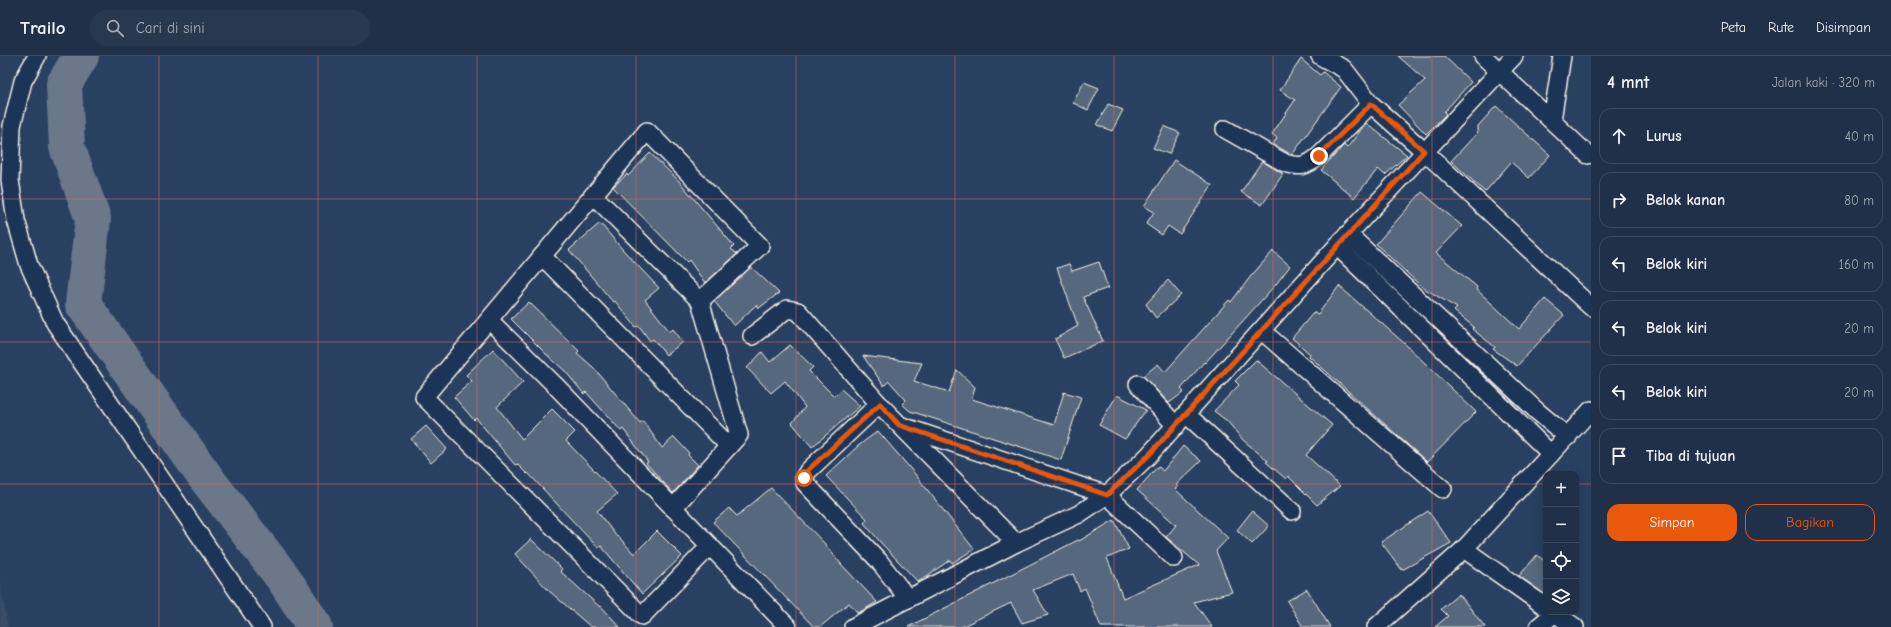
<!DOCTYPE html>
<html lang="id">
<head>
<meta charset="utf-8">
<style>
  body { margin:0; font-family:"Comic Neue",sans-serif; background:#28384f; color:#f1f3f6 }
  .controls { position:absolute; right:12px; bottom:12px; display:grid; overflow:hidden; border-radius:8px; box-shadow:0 2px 10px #0003 }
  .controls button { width:36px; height:36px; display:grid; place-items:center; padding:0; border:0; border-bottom:1px solid #3d4b60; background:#203048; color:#f1f3f6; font:20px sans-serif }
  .stop { position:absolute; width:12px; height:12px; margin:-9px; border:3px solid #ea580c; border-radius:50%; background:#fff }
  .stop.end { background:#ea580c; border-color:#fff; box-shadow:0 1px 4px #0008 }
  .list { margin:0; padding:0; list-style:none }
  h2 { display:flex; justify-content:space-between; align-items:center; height:52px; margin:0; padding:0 16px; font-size:17px }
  h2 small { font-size:13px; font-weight:400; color:#a2a9b4 }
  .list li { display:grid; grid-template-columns:26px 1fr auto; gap:12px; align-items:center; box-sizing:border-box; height:56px; margin:0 8px 8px; padding:0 8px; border:1px solid #3d4b60; border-radius:12px }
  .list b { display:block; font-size:15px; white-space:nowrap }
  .list em { font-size:13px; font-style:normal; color:#a2a9b4 }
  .actions { display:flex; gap:8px; padding:12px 16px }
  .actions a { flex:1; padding:9px 0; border:1px solid #ea580c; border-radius:12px; text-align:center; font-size:14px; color:#ea580c }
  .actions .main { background:#ea580c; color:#fff }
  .icon { flex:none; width:22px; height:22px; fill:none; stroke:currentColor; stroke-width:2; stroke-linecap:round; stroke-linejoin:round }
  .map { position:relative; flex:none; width:1591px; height:571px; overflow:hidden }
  header { display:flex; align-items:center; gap:24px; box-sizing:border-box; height:56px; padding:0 20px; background:#203048; border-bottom:1px solid #3d4b60 }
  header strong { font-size:19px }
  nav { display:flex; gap:22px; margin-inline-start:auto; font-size:14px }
  .search { width:280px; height:36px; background:#28384f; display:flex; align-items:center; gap:10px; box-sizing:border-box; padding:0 14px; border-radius:22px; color:#a2a9b4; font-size:15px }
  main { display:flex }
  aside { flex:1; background:#203048 }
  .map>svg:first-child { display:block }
  .built { fill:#374c69 }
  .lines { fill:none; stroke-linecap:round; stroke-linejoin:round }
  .river { stroke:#6a788a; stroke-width:36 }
  .building { fill:#56677d; stroke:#f4f1e8 }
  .street-casing { stroke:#f4f1e8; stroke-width:20 }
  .street { stroke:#1d3557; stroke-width:17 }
  .route { stroke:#ea580c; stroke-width:5 }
  .grid { fill:none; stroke:#df6462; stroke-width:1; stroke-opacity:0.55 }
</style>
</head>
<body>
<header>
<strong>Trailo</strong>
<div class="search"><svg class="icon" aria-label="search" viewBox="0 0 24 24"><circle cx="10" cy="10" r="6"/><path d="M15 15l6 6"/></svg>Cari di sini</div>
<nav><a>Peta</a><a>Rute</a><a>Disimpan</a></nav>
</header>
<main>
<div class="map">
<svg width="1591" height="571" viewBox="0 0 1591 571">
  <rect width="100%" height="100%" fill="#2a4060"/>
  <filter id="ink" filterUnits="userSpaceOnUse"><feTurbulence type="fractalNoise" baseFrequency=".025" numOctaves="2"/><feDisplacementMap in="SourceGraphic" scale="8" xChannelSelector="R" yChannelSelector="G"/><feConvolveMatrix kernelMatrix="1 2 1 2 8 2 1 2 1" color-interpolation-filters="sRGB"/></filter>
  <g filter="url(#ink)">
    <path class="built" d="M0,525L8,571H0Z"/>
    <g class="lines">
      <path class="river" d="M81,0L64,28L67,91L93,163L83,248L206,422L284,523L315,571"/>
    </g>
    <g class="building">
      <path d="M1398,0H1444L1471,26L1444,56L1446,58L1426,78L1398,49L1425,24Z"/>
      <path d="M1301,3L1320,19L1323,16L1341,31L1292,99L1273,88L1277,82L1272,78L1295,44L1280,34Z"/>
      <path d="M1084,26L1099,32L1088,54L1073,47Z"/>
      <path d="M1108,48L1123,54L1112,75L1097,69Z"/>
      <path d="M1496,50L1550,99L1529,122L1511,106L1485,136L1451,105L1478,76V70Z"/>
      <path d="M1366,67L1407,99L1385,119L1378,113L1354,142L1321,114L1344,89L1347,92Z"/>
      <path d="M1164,70L1180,77L1169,98L1153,92Z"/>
      <path d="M650,97L678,124L734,190L731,193L737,198L705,227L689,204L687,206L613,131L627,118L628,120Z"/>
      <path d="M1174,104L1212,129L1180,178L1168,170L1162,179L1146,168L1154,156L1144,150Z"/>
      <path d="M1262,105L1283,118L1262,149L1241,136Z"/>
      <path d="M1422,136L1462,170L1436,197L1477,231L1476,233L1519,273L1545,243L1564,259L1517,310L1493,293L1495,291L1472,273L1474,271L1454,255L1457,252L1422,231L1376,188Z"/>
      <path d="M600,167L623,194L659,232L645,244L670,276L673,273L683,286L666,299L653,283L650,285L639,270L636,271L615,245L613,246L569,194Z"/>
      <path d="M1273,195L1290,210L1277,227L1205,307L1204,306L1181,333L1184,336L1169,347L1143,320L1158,308L1165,316L1229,244L1231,246L1251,220Z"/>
      <path d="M1099,206L1108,232L1083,241L1103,285L1064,302L1055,283L1078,270L1057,212L1069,208L1072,215Z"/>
      <path d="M751,211L779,237L759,252L756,249L734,270L714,245Z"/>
      <path d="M1168,224L1181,239L1156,262L1146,248Z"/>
      <path d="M1339,230L1404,287L1476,356L1427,406L1309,300L1310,298L1292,282L1314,256L1318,258Z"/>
      <path d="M529,246L579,295L577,297L594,312L640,367L643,365L662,392L674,381L689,397L688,399L698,409L673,437L646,407L648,406L623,373L621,375L586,336L584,338L565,315L546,298L511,263Z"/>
      <path d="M790,289L813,311L809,315L834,340L841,333L860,350L812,391L792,367L805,351L785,325L771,337L747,312L762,296L770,306Z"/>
      <path d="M493,293L523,326L497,351L522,383L552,353L575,376L566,385L617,438L597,455L617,481L618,480L634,498L657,475L682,500L642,538L601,490L598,492L528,417L527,418L517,408L515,409L476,362L474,364L454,341L472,325L466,319Z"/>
      <path d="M863,300L922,307L914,325L949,336L957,314L975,331L972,343L1054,369L1064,336L1081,341L1061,404L910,355L902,348L906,344L889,325L884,330Z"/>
      <path d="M1256,304L1332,369L1306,399L1340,430L1317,449L1288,420L1286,423L1266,406L1268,405L1243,384L1227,365L1214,355L1239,329L1235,325Z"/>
      <path d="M1117,339L1146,354L1125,383L1099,369Z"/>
      <path d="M426,370L447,393L431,407L411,383Z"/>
      <path d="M878,375L915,418L974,493L952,507L950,504L918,526L882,488L864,467L867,463L826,420L858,390Z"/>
      <path d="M1183,390L1201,405L1176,429L1178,431L1175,433L1228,482L1216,495L1232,536L1194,546L1212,571H1101L1085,532L1080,535L1073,518L1033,534L1048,559L1022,567L1011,547L961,571H908L1078,484L1079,485L1114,464L1129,493L1107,502L1123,542L1199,509L1166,481L1176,469L1137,434L1158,410L1163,415Z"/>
      <path d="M771,432L824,487L841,508L877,546L858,557L849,547L820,571H814L713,466L729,452L737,460Z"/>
      <path d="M1252,455L1269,470L1252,488L1237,474Z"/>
      <path d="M1428,455L1451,487L1402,514L1381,486Z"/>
      <path d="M531,483L562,513L560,515L600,551L601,550L620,571H591L549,535L515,498Z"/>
      <path d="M1537,499L1546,506V539L1519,520Z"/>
      <path d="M1307,533L1330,571H1303L1287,545Z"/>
      <path d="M1459,538L1485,571H1435L1448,560L1441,553Z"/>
    </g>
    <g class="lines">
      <g class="street-casing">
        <g id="street">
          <path d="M37,0L23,25L12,70L10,124L16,164L29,209L55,267L262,571"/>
          <path d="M1320,0L1344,13L1371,48L1424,95L1591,251"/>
          <path d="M1483,0L1588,99"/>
          <path d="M1552,64L1562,0"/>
          <path d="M1225,73L1285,107C1300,112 1307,110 1319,100L1371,48"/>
          <path d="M593,139L700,245"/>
          <path d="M1348,178L1538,356L1568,381"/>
          <path d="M1337,190L1551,398"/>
          <path d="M542,200L729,390"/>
          <path d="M489,264L555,329L788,571"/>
          <path d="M1262,275L1443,433"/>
          <path d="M752,280L787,253L798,255L879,348L1016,487"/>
          <path d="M1138,328L1176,370"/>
          <path d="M879,348L808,415L804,422L805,427L879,505L908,543"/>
          <path d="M1186,358L1292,455"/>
          <path d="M902,370L1107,439L1174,502"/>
          <path d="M673,452L739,379L700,245L760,190L647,75L424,341L642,560L710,490"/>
          <path d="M1464,493L1546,551"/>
          <path d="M1553,556L1575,571"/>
          <path d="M853,571L1016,487L1079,458L1107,439L1148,400L1337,190L1514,0"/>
          <path d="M1376,571L1464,493L1591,354"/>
          <path d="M1538,571L1555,557"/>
        </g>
      </g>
      <use href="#street" class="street"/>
    </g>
  </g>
  <g class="lines" filter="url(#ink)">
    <path class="route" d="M804,422L808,414L880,348L899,369L1107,439L1148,400L1424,95L1371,48L1319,100"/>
  </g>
  <path class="grid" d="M159,0V571M318,0V571M477,0V571M636,0V571M796,0V571M955,0V571M1114,0V571M1273,0V571M1432,0V571M0,143H1591M0,286H1591M0,428H1546M1576,428H1591"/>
</svg>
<div class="controls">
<button>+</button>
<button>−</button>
<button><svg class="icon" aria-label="locate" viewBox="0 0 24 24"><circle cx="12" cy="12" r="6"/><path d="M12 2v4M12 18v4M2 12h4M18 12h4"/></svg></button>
<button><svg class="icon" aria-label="layers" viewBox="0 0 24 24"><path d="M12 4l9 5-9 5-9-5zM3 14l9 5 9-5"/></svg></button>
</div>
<div class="stop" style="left:804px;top:422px"></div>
<div class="stop end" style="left:1319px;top:100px"></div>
</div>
<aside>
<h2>4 mnt<small>Jalan kaki · 320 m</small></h2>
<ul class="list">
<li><svg class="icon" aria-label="ahead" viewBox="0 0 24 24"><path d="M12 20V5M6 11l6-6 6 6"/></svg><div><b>Lurus</b></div><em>40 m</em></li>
<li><svg class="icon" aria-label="right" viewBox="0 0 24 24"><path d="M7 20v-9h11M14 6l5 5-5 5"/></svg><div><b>Belok kanan</b></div><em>80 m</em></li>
<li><svg class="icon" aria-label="left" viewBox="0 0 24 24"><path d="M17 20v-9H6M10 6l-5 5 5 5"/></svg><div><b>Belok kiri</b></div><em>160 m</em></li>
<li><svg class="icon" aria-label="left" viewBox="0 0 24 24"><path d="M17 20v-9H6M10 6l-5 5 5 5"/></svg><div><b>Belok kiri</b></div><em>20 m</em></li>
<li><svg class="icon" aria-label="left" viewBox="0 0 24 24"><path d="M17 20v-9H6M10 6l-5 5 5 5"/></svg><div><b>Belok kiri</b></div><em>20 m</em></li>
<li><svg class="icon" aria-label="arrive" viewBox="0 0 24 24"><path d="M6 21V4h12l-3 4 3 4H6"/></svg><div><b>Tiba di tujuan</b></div></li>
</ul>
<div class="actions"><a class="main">Simpan</a><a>Bagikan</a></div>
</aside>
</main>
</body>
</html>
